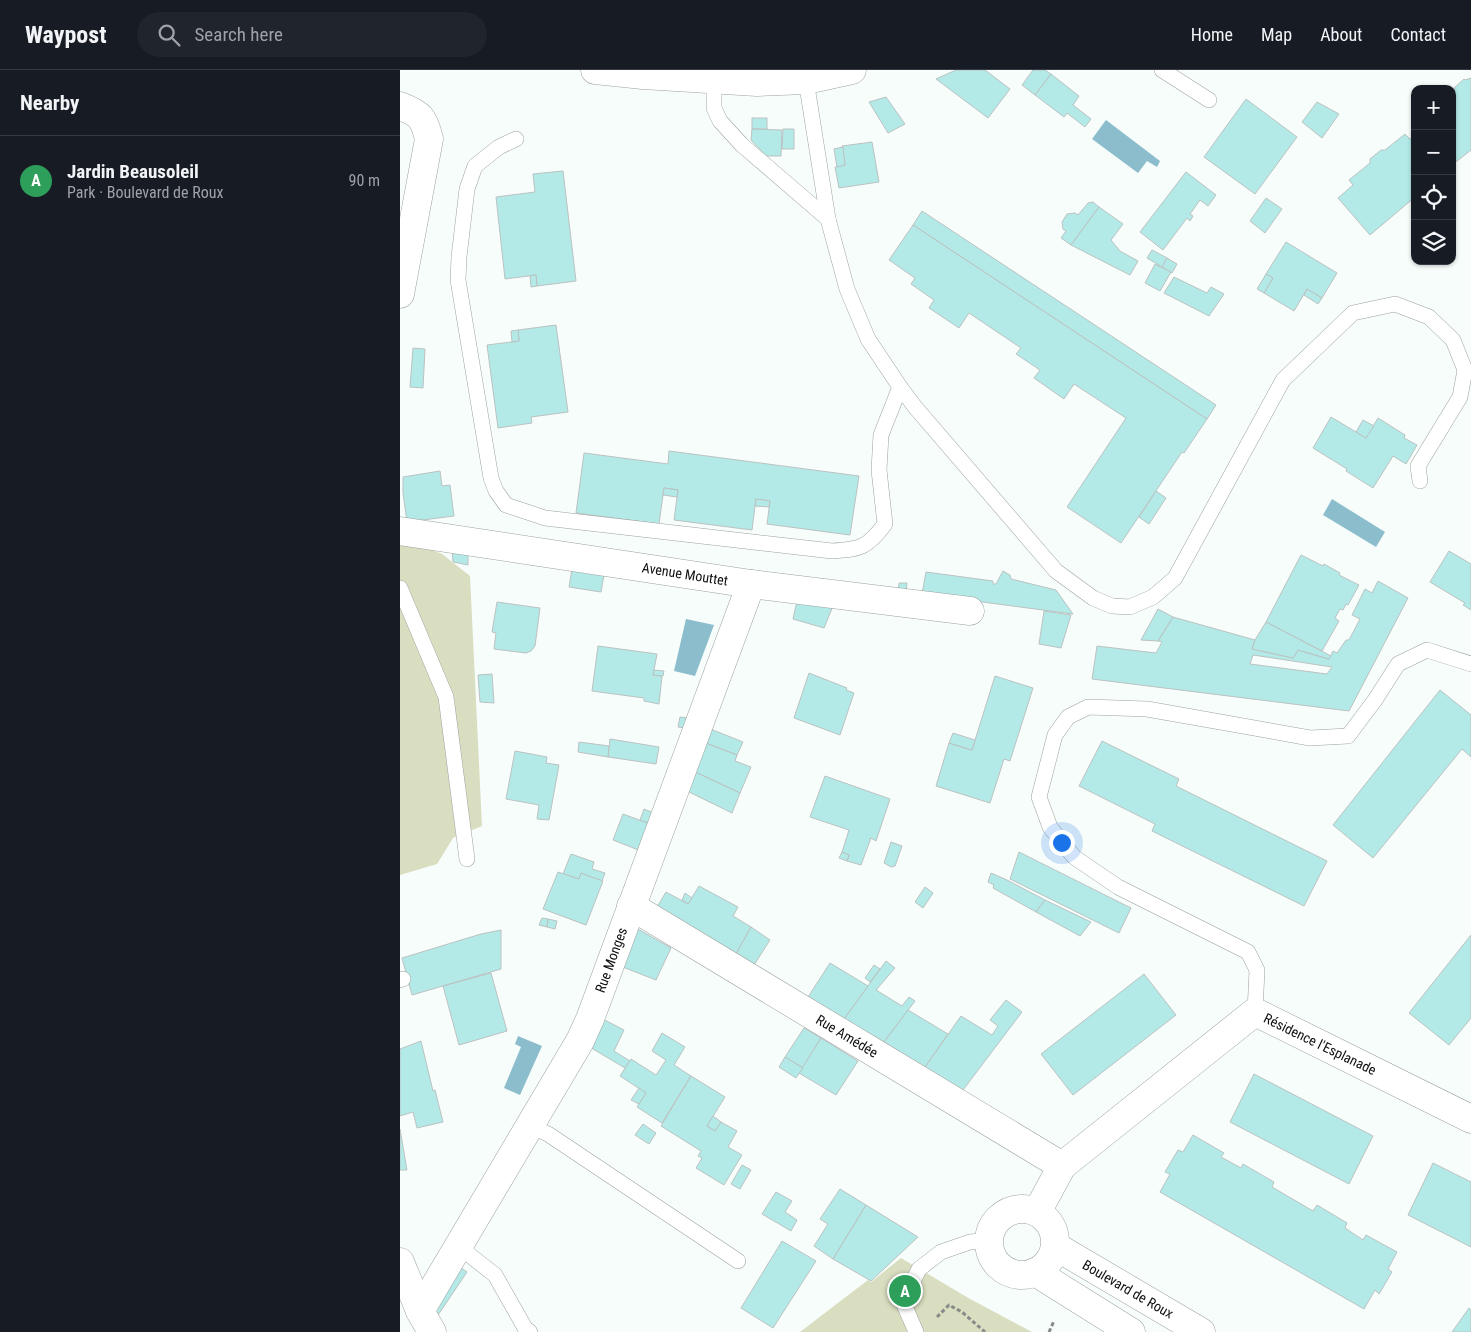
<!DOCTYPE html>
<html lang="en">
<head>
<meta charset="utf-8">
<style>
  body { margin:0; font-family:"Roboto Condensed",sans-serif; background:#20242c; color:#f1f3f6 }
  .controls { position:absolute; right:15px; top:15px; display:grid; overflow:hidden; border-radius:10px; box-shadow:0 1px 4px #0004 }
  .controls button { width:45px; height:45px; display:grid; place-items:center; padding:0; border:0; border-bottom:1px solid #363941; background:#171b24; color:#f1f3f6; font:25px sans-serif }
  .you { position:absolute; left:661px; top:772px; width:18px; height:18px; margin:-12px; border:4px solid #fff; border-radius:50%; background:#1a73e8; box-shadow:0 0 0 8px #1a73e833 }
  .badge { display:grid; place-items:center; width:32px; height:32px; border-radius:50%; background:#b7a5dc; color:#fff; font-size:16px; font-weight:700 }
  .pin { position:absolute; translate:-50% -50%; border:2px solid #fff; box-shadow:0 1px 5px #0006 }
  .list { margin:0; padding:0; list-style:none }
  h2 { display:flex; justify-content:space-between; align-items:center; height:65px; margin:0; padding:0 20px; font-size:21px }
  h2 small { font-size:16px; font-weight:400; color:#9ea1a6 }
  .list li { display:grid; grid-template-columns:32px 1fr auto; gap:15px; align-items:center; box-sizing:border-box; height:90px; padding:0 20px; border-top:1px solid #363941 }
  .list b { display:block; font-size:19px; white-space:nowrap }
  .list p { margin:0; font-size:16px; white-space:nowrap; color:#9ea1a6 }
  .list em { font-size:16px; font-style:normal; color:#9ea1a6 }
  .icon { flex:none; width:28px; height:28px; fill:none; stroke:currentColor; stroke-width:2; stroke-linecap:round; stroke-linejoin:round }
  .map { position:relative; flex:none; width:1071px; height:1262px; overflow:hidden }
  header { display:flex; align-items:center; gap:30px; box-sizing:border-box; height:70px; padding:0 25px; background:#171b24; border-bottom:1px solid #363941 }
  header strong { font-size:24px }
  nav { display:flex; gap:28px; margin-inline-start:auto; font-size:18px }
  .search { width:350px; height:45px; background:#20242c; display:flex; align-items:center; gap:12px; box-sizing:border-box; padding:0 18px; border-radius:28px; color:#9ea1a6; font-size:19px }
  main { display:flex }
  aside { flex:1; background:#171b24 }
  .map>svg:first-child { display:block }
  .green { fill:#d9dec0 }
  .water { fill:#8cbdcc }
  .building { fill:#b3eae8; stroke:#bbc2c1; fill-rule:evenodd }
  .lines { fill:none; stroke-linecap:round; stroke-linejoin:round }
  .lane-casing { stroke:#9ca29f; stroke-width:16 }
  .street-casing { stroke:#9ca29f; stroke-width:29 }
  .secondary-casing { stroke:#9ca29f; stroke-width:29 }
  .path { stroke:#878b8a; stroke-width:3; stroke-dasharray:4 2.5; stroke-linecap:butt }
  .lane { stroke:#fff; stroke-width:15 }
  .street { stroke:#fff; stroke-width:28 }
  .secondary { stroke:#fff; stroke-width:28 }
  .labels { text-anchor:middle; stroke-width:4; stroke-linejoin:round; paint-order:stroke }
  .street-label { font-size:14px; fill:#0e100f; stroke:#fff }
</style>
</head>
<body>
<header>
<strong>Waypost</strong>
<div class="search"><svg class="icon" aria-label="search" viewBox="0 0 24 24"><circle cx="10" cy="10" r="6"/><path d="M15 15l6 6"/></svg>Search here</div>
<nav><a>Home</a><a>Map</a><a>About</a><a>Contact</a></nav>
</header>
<main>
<aside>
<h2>Nearby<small></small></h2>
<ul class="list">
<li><span class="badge" style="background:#2e9e5b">A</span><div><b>Jardin Beausoleil</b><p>Park · Boulevard de Roux</p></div><em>90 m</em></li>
</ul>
</aside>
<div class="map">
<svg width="1071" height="1262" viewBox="0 0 1071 1262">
  <rect width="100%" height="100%" fill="#f7fdfb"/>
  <g class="green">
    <path d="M0,475L30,479L42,484L70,506L82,756L53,768L37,794L0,805Z"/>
    <path d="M501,1188L570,1229L632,1262H400L468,1210L471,1212Z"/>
  </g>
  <g class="water">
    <path d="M706,50L760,91L757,97L747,91L738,103L692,69Z"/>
    <path d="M932,429L985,462L976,477L923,445Z"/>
    <path d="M286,549L314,555L295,606L274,601Z"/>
    <path d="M118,966L142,976L120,1025L104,1018L121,977L115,974Z"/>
  </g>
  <g class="building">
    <path d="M556,0H585L610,19L588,48L536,9Z"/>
    <path d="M633,0H645L651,4L635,25L622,15Z"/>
    <path d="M651,4L679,26L673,35L691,49L685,57L667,43L664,47L635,25Z"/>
    <path d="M1071,8V80L1052,95V24L1055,19L1054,18L1064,9L1065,10Z"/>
    <path d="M486,27L505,54L488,63L469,32Z"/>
    <path d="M846,29L897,67L855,124L804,87Z"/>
    <path d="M917,32L939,44L922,68L902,52Z"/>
    <rect x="352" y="48" width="15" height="11"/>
    <path d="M352,59L382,60L381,86H366L351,70Z"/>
    <path d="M383,59H394V79H382Z"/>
    <path d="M1005,64L1010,69L1015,64V127L970,165L938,128L953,115L949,110L970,93V89L981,80H985Z"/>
    <path d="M472,72L479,112L439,118L435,97L445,95L442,76Z"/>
    <path d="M443,77L445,95L437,97L434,79Z"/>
    <path d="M163,101L176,211L137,216L136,205L105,209L96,127L135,122L133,104Z"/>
    <path d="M786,102L816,125L808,136L800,130L790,144L793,146L790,151L787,148L763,180L740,162Z"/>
    <path d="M866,128L882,139L865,163L850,151Z"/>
    <path d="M693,132L699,137L671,175L661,168L666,161L663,159L662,152L667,144L675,143L678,145L688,133Z"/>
    <path d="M699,137L723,154L711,170L720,181L738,191L730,205L671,175Z"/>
    <path d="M522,141L816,335L807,349L513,155Z"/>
    <path d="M513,155L807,349L784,383L782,382L721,473L667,437L726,348L674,314L664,329L634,308L640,300L616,284L621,278L569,243L559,258L529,238L534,230L511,214L515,208L489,190Z"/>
    <path d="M886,172L937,203L922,228L907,219L894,241L864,223L873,208L866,204Z"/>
    <path d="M752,180L767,188L762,197L747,188Z"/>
    <path d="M767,188L777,194L772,203L762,197Z"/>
    <path d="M755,194L771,202L760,221L745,213Z"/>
    <path d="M866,204L873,208L864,223L857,219Z"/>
    <path d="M136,205L137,216L131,217L130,206Z"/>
    <path d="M774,207L807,223L811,217L824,224L809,246L764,223Z"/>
    <path d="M907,219L922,228L918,234L904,225Z"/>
    <path d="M156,255L168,342L131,347L132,353L98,358L87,275L119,271L118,260Z"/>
    <path d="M118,260L119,271L112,272L111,261Z"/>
    <path d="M13,278L25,279L23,318L10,317Z"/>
    <path d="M931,347L966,368L978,348L1005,365L1004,368L1017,375L1006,394L993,386L973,418L946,401L947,399L913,378Z"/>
    <path d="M963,350L974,356L966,368L956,362Z"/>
    <path d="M269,381L459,406L450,465L367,454L370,431L356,429L352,460L274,450L278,420L264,418L259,454L176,443L184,383L268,394Z"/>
    <path d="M40,401L42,416L50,415L54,446L7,452L3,423V407Z"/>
    <path d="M264,418L278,420L277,427L263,425Z"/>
    <path d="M756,421L766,428L749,454L739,447Z"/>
    <path d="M356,429L370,431L369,437L355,436Z"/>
    <path d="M52,478L68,482V495L53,492Z"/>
    <path d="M1049,481L1071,494V540L1063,535L1065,533L1030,512Z"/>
    <path d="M901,485L923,496L924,494L940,503L939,505L959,515L948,535L946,534L943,540L940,539L935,548L939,551L922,581L866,552Z"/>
    <path d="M172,499L204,505L201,522L169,517Z"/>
    <path d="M603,501L610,505L611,509L656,520L673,544L522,524L526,502L593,511V514H596Z"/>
    <path d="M978,511L1008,528L949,641L692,609L697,576L756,583L762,572L758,571L773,547L855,570L852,579L893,588L898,580L929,589L933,581L937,583L946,570H949L960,549L952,545L965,519L972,523ZM853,585L932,597L927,604L850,594Z"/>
    <path d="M499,513H507L506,522L498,521Z"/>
    <path d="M397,531L433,536L424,558L393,549Z"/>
    <path d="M97,532L140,538L135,576L131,581L126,583L94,579L96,563L92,562Z"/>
    <path d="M758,539L773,547L758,571L741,570Z"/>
    <path d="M644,541L671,545L661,578L639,574Z"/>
    <path d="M866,552L931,586L929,589L898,580L893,588L852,579L855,570Z"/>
    <path d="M198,576L257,584L253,605L262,606L259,634L244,631V628L192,621Z"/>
    <path d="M254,600L264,601L263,606L253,605Z"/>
    <path d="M409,603L447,618L446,620L454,623L440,665L394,648Z"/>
    <path d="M92,604L94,633L80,632L78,605Z"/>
    <path d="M595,606L633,618L610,691L604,689L590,733L536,716L549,673L572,680Z"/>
    <path d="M1040,620L1071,645V687L1062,679L973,788L933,755Z"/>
    <path d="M280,647L288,648L285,658L278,657Z"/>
    <path d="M308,658L343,672L337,685L303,672Z"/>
    <path d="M553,663L575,670L572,680L549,673Z"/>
    <path d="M210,669L259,677L256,694L208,687Z"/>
    <path d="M702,671L779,709L776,716L927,791L904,836L752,761L755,754L679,716Z"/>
    <path d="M179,672L209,676L208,687L178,682Z"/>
    <path d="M303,672L337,685L335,691L351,697L340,723L293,701Z"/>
    <path d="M115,681L147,687L146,693L159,695L149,750L137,749L139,735L106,729Z"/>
    <path d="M293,701L340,723L332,743L285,720Z"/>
    <path d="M425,706L490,729L476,771L471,768L461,795L447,791L449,785L442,782L449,760L410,747Z"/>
    <path d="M244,739L254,743L250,754L240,750Z"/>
    <path d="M223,744L250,754L241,781L213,770Z"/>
    <path d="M491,772L502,776L495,796L491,797L484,793Z"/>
    <path d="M442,782L449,785L447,791L439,788Z"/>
    <path d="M619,782L731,838L719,863L610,809Z"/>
    <path d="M171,784L194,792L192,799L205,803L202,811L183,804L181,803L179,809L163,804Z"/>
    <path d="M158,802L179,809L181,803L183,804L203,811L186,855L143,839Z"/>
    <path d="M591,803L607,810L645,830L636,842L593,818L594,815L588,812Z"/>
    <path d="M299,816L338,837L333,846L351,857L336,884L257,837L266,822L288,834Z"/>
    <path d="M525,817L533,823L523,838L515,832Z"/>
    <path d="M285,823L292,828L288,834L282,830Z"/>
    <path d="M645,830L691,852L680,866L636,842Z"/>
    <path d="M142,848L148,849L147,857L139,855Z"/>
    <path d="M148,849L157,851L155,859L147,857Z"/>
    <path d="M351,857L370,870L354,895L336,884Z"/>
    <path d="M236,858L271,878L256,910L220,896Z"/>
    <path d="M101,860V899L12,925L2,888L81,864Z"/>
    <path d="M1071,865V948L1049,975L1009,943Z"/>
    <path d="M486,891L495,898L476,920L502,936L509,927L515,931L484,972L444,949Z"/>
    <path d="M430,893L468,916L444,949L408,927Z"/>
    <path d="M474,895L480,899L470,912L465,908Z"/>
    <path d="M91,903L107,961L59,975L43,916Z"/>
    <path d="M744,904L776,945L673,1025L641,984Z"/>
    <path d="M606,930L622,942L563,1020L525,997L561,946L592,965L598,956L590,950Z"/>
    <path d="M508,940L548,964L525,997L484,972Z"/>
    <path d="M199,947L224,960L214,981L230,991L225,998L188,976Z"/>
    <path d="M404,958L421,968L403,998L385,987Z"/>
    <path d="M262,963L285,977L274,995L291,1006L262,1053L237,1037L246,1023L220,1006L231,989L256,1005L266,990L252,981Z"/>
    <path d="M421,968L458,991L436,1025L399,1003Z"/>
    <path d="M21,971L33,1021L35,1020L43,1052L17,1058L13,1042L0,1046V979Z"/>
    <path d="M385,987L403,998L396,1008L379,997Z"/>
    <path d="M854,1004L973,1066L949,1114L830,1052Z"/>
    <path d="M291,1006L325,1027L307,1056L315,1061L321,1052L337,1061L328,1077L342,1085L324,1115L296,1098L302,1088L298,1086L301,1081L261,1056Z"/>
    <path d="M239,1018L246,1023L239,1034L231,1030Z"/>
    <path d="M313,1046L321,1052L315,1061L307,1056Z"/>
    <path d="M243,1054L256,1063L249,1074L235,1065Z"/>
    <path d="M0,1059L7,1100H0Z"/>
    <path d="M793,1065L824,1083L821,1087L841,1098L843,1094L874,1112L872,1117L913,1141L917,1135L947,1153L945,1158L963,1170L966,1165L997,1182L988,1199L992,1202L979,1224L975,1220L964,1239L760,1122L770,1104L765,1102L778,1080L783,1082Z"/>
    <path d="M1033,1093L1071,1112V1177L1008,1145Z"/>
    <path d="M342,1095L351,1100L340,1119L331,1114Z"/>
    <path d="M440,1119L466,1135L433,1189L414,1176L428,1154L420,1149Z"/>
    <path d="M376,1122L392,1131L385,1142L397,1150L391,1161L362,1144Z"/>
    <path d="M466,1135L518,1167L471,1211L433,1189Z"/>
    <path d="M382,1171L416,1191L373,1258L341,1238Z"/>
    <path d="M57,1195L67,1202L34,1251L29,1240Z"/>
    <path d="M1069,1238L1071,1240V1262H1052Z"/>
  </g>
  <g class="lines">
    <g class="lane-casing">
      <g id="lane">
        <path d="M762,0L809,30"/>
        <path d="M314,9V38L320,51L342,75L428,149"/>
        <path d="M406,10L428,149L447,219L468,269L500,317L515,337L656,501L693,528L712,536L730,537L753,527L775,508L883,310L953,243L995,234L1029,247L1053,270L1065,300L1060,327L1018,396L1020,411"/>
        <path d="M116,69L99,77L75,96L67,119L59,187L58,210L91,408L96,421L106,435L145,448L432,481C461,479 467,478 485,454L479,400L481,365L500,317"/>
        <path d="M0,518L46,627L67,789"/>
        <path d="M0,910L3,909"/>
        <path d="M855,942L857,900L848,882L718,817L674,787L650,757L639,727L655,665L668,647L688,637L747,639L910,668L948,666L975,630L998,594L1027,580L1071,594"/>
        <path d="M130,1056L148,1064L338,1191"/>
        <path d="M58,1176L95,1205L125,1258L130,1262"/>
        <path d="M516,1262L503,1232L519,1199L541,1182L570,1172L589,1170"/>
      </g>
    </g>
    <g class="street-casing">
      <g id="street">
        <path d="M0,36C21,44 24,48 29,69L0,224"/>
        <path d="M0,461L351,514L570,541"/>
        <path d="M231,836L662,1096"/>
        <circle cx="622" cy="1172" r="33"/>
        <path d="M637,1142L662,1096L855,942L1071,1049"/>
        <path d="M655,1176L801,1262"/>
        <path d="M0,1192L20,1241L32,1262"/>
        <path d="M635,1202L731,1262"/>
        <path d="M20,1241L180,971L190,949L351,514"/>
      </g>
    </g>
    <g class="secondary-casing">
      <path id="secondary" d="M195,0L243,5L357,12L406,10L452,0"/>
    </g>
    <g class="path">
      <path d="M537,1247L549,1235L562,1242L585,1262"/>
      <path d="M649,1262L654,1251"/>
    </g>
    <use href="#lane" class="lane"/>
    <use href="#street" class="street"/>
    <use href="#secondary" class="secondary"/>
  </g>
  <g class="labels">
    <g class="street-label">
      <text transform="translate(285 504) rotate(9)" y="5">Avenue Mouttet</text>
      <text transform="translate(211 890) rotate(-70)" y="5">Rue Monges</text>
      <text transform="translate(447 966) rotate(31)" y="5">Rue Amédée</text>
      <text transform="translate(920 974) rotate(26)" y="5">Résidence l'Esplanade</text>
      <text transform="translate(728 1219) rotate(30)" y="5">Boulevard de Roux</text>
    </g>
  </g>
</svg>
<div class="controls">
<button>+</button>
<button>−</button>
<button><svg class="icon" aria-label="locate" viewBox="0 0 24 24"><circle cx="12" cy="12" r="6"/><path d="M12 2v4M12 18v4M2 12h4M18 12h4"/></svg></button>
<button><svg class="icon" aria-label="layers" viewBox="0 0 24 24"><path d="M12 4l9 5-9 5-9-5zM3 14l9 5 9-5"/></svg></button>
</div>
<div class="you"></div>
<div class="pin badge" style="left:505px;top:1221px;background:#2e9e5b">A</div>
</div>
</main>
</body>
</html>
